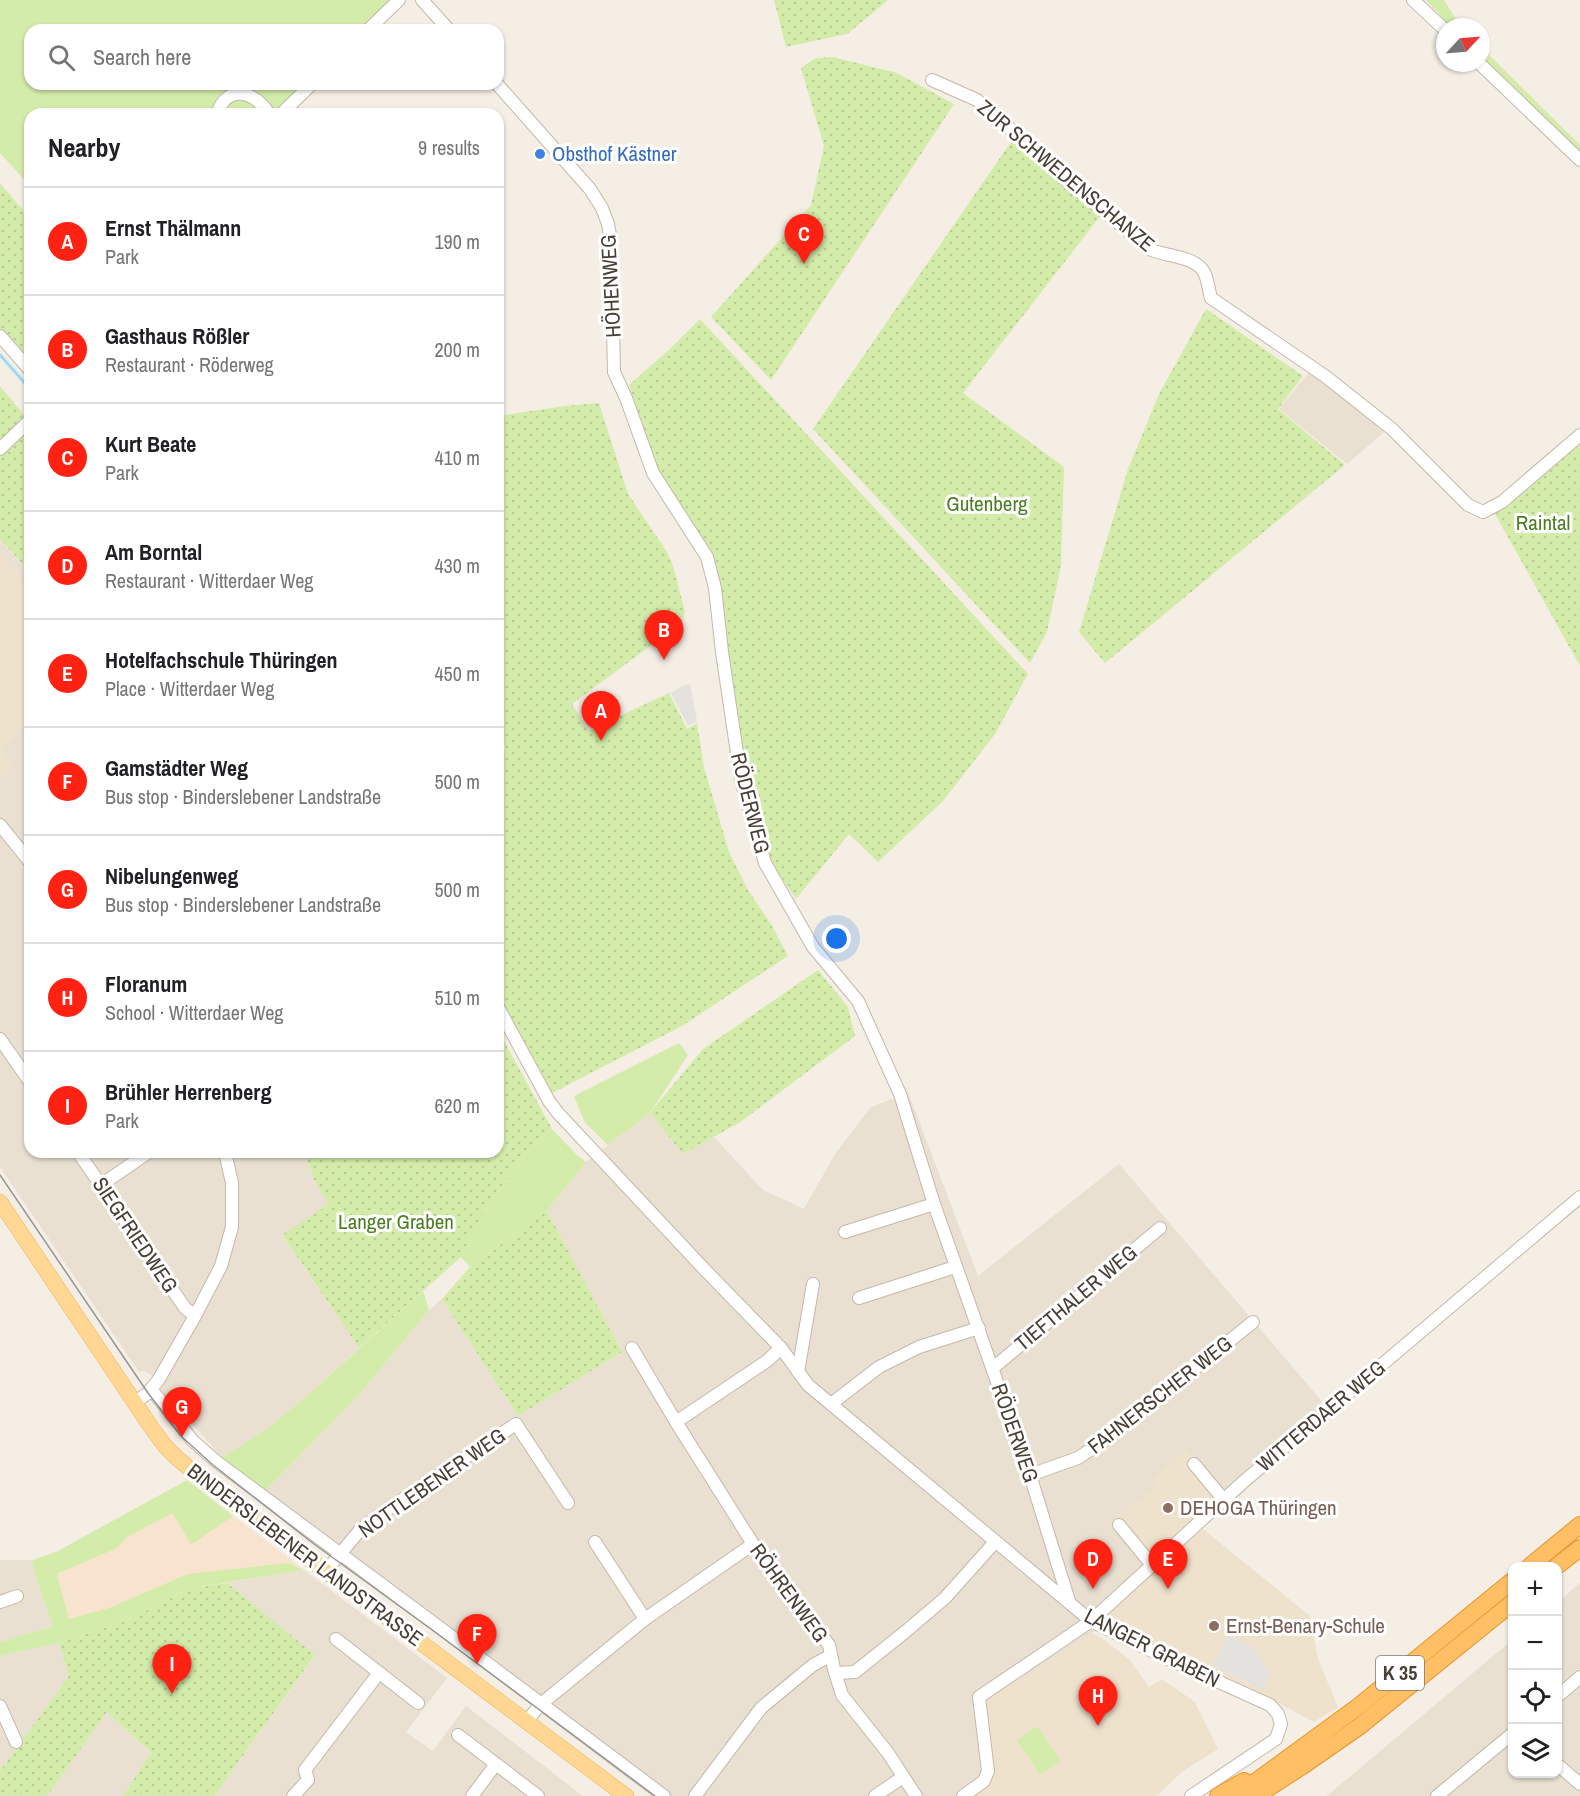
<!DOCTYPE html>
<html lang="en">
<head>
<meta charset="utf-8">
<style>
  body { margin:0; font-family:"Archivo Narrow",sans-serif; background:#f6f6f6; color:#202124 }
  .controls { position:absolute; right:18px; bottom:18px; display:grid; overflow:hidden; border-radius:12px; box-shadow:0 2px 4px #0004 }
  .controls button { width:54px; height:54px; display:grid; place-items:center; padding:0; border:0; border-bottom:2px solid #e0e0e0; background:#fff; color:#202124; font:30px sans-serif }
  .compass { position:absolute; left:1436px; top:18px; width:54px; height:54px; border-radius:50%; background:#fff; box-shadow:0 2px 4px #0004; rotate:64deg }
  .you { position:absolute; left:837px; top:939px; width:21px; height:21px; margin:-15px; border:4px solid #fff; border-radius:50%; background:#1a73e8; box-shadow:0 0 0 9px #1a73e833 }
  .badge { display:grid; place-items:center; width:39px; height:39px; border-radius:50%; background:#ff2111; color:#fff; font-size:20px; font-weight:700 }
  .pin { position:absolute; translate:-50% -50px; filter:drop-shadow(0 2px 3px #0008) }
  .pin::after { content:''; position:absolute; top:32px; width:21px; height:18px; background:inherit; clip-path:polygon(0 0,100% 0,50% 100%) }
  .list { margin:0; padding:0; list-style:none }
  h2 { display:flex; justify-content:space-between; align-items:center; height:78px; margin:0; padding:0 24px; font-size:26px }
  h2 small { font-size:20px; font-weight:400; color:#757577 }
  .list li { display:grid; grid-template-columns:39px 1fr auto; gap:18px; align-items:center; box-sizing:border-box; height:108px; padding:0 24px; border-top:2px solid #e0e0e0 }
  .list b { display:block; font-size:22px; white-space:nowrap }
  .list p { margin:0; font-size:20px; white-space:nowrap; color:#757577 }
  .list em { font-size:20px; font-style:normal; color:#757577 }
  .icon { flex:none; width:33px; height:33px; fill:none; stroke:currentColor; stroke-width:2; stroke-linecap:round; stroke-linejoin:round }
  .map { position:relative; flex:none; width:1580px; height:1796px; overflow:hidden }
  .search { position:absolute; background:#fff; box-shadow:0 2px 4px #0004; left:24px; top:24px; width:480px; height:66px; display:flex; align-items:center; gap:15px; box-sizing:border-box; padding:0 21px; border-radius:18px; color:#757577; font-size:22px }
  .panel { position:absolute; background:#fff; box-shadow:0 2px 4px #0004; left:24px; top:108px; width:480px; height:1050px; border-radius:18px }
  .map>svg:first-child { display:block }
  .residential { fill:#e9e0d2 }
  .commercial { fill:#f8e3ce }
  .education { fill:#efe2cd }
  .grass { fill:#d4ecaa }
  .garden { fill:url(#garden-dots) }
  .parking { fill:#e4e1de }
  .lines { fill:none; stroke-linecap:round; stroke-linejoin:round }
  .stream { stroke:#9bd9f7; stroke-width:3 }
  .minor-casing { stroke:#c3b8aa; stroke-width:14 }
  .major-casing { stroke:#eeb559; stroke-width:16 }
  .highway-casing { stroke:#eb9328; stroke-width:18 }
  .minor { stroke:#fff; stroke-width:12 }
  .major { stroke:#ffd793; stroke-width:15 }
  .highway { stroke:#ffbf65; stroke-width:16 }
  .tram { stroke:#959595; stroke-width:1.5 }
  .shop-dot { fill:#3f7fe0; stroke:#fff; stroke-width:2 }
  .education-dot { fill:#8d6e63; stroke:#fff; stroke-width:2 }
  .labels { text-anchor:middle; stroke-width:6; stroke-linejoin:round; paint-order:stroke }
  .shield { fill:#fff; stroke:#7e7871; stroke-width:1.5 }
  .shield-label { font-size:20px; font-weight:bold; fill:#473e34 }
  .shop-label { font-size:21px; fill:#366cbe; stroke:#fff; text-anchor:start }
  .street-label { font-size:21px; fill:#473e34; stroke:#fff }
  .park-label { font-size:21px; fill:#4c7e22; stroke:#fff }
  .education-label { font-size:21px; fill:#785e54; stroke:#fff; text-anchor:start }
</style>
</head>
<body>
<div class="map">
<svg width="1580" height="1796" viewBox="0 0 1580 1796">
  <defs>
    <pattern id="garden-dots" width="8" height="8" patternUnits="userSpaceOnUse" patternTransform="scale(1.5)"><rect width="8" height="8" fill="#d4ecaa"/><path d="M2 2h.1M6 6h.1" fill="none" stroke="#b7cb93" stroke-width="1.8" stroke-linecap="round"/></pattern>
  </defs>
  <rect width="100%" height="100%" fill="#f4eee5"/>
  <g class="residential">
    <path d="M1310,371L1384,430L1383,433L1347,464L1279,409Z"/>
    <path d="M0,540L30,572V1152H304L314,1179L330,1204L282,1236L359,1348L311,1392L268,1428L221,1458L215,1449L168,1399L150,1374L143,1371L139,1372L0,1167Z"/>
    <path d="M908,1092L978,1276L1119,1164L1333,1414L1114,1605L1110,1613L1111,1618L1092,1633L1020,1681L987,1701L994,1772L990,1782L972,1796H671L264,1492L359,1395L429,1310L442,1299L518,1416L622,1352L547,1211L586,1162L650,1113L683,1154L714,1137L763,1190L804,1209L835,1154L870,1108Z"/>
    <path d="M0,1560H32L34,1572L53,1626L0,1642Z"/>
    <path d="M304,1570L447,1678L406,1732L433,1751L466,1706L583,1796H214L315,1656L227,1583Z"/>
    <path d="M1580,1583V1796H1327L1512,1640V1774H1558V1602Z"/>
    <path d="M59,1643L69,1676L0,1771V1656Z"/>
    <path d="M107,1712L151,1754L123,1796H47Z"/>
  </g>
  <path class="commercial" d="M173,1512L191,1545L233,1516L304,1570L288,1563L69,1619L57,1574L117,1548L127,1537Z"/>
  <g class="education">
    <path d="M0,554L30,587V722L1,750L13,766L0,778Z"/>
    <path d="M1186,1449L1223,1493L1145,1562L1112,1523L1156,1486L1152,1479Z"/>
    <path d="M1203,1529L1310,1616L1318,1659L1338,1707L1314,1722L1261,1694L1120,1628L1113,1623L1110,1613L1114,1605Z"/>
    <path d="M1092,1633L1100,1637L1129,1659L1149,1687L1162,1679L1195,1702L1218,1749L1182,1772L1157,1796H973L990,1782L994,1772L986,1701L1015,1680L1020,1681Z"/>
  </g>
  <g class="grass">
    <path d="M0,0H393L362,30H30V84H307L276,114H30V186L0,153Z"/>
    <path d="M1426,0H1444L1461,27H1451Z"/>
    <path d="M1481,47L1580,145V152L1481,56Z"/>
    <path d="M679,1043L688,1055L650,1113L608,1145L585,1123L574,1096Z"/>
    <path d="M552,1129L575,1153L586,1162L547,1211L470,1267L461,1257L479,1220L519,1160Z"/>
    <path d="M423,1291L429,1310L359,1395L264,1492L221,1458L268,1428L311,1392Z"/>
    <path d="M187,1480L233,1516L191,1545L173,1513L127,1537L117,1548L57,1574L69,1619L109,1608L188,1574L288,1563L304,1570L188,1589L133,1618L59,1643L0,1656V1642L53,1626L34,1572L32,1560L56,1552Z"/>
    <path d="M1037,1726L1060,1761L1040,1775L1017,1740Z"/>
  </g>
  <g class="garden">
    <path d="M774,0H888L847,34L786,47Z"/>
    <path d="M833,57L897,73L954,104L771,380L711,317L811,205L824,146L801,68L816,58Z"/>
    <path d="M1013,139L1101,215L963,393L1064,467L1061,565L1047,632L1030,663L813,429Z"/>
    <path d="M0,183L30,218V361L0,328Z"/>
    <path d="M1206,309L1303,376L1278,409L1345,465L1105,663L1079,632L1128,469L1160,392Z"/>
    <path d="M700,319L1028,674L995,734L943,801L878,862L849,834L796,899L771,862L745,772L712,555L662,480L629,385L671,348Z"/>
    <path d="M0,386L26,417L0,444Z"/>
    <path d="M599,403L628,494L667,552L673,566L685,612L681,623L572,704L588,731L669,693L687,729L697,723L704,767L729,852L748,890L771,924L788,956L682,1026L552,1093L498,993V756L506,749L498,733V416L565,406Z"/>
    <path d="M30,428V572L0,539V457Z"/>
    <path d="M1580,440V666L1495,514Z"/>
    <path d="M818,970L848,1007L855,1036L739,1123L683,1154L650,1113L703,1049Z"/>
    <path d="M498,1030L552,1129L519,1160L479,1220L461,1257L359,1348L282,1235L329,1204L314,1179L304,1152H498Z"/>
    <path d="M547,1211L622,1352L518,1416L442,1299L470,1267Z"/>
    <path d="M227,1583L315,1655L214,1796H123L151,1753L107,1712L47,1796H0V1771L69,1676L59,1643L133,1618L188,1589Z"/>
  </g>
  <g class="parking">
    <path d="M690,684L697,721L688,726L671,693L684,685Z"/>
    <path d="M1228,1635L1253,1647L1270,1674L1263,1690L1213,1666Z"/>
  </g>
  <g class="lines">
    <path class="stream" d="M0,355L30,389"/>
    <g class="minor-casing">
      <g id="minor">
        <path d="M422,0L449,30"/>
        <path d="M1413,0L1445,30"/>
        <path d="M368,30L399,0"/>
        <path d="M1479,63L1580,160"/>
        <path d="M932,80L977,100L1006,125L1064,178L1149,249C1166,257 1196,255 1205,274C1208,282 1209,291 1211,298L1325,376L1392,429L1468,505L1483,512L1502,502L1580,435"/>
        <path d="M497,84L590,189L602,208L608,224L611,240L614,372L626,398L653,473L707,557L715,588L722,652L741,780L765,863L813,947L858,1001L900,1094L934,1204L1030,1475L1069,1601"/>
        <path d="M217,114C227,83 255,91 269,114"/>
        <path d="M281,114L312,84"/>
        <path d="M0,336L30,370"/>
        <path d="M0,449L30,420"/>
        <path d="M0,825L30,862"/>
        <path d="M498,1007L549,1101L558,1113L706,1271L781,1348L808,1385L1091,1621L1166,1658L1270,1705L1278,1714L1281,1724L1276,1739L1191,1796"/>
        <path d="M0,1039L30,1082"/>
        <path d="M78,1152L185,1308L195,1316"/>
        <path d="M101,1185L149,1152"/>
        <path d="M845,1232L934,1204"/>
        <path d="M859,1298L955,1267"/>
        <path d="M632,1348L676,1422L753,1544L782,1587L829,1645L834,1669L842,1695L888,1753L916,1796"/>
        <path d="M993,1368L1160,1228"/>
        <path d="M798,1372L813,1284"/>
        <path d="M151,1389L193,1441L217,1462L439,1627L664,1796"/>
        <path d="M134,1403L148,1393L159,1379L195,1316L221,1266L232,1227V1183L225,1152"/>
        <path d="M831,1404L879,1367L919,1347L979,1328"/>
        <path d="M676,1422L767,1361L781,1348"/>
        <path d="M1194,1464L1224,1500"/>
        <path d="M1030,1475L1078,1458L1108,1438L1253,1322"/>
        <path d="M1119,1525L1152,1565"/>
        <path d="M595,1542L645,1619"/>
        <path d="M326,1571L360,1530L391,1507L516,1424L568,1503"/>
        <path d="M0,1602L17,1596"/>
        <path d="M336,1639L418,1703"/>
        <path d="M835,1673L855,1672L905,1632L945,1598L995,1542"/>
        <path d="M1558,1696L1580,1677"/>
        <path d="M0,1706L16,1742"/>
        <path d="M526,1722L541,1704L645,1619L753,1544"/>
        <path d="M458,1735L538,1796"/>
        <path d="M1558,1765L1580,1784"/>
        <path d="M293,1796L308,1780L305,1770L379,1673"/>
        <path d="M472,1796L496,1764"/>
        <path d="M695,1796L761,1708L813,1665L830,1656"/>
        <path d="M875,1796L903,1777"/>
        <path d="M963,1796L984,1781L988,1771L979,1697L1091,1621L1242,1483L1580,1197"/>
        <path d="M1437,1796L1512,1734"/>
      </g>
    </g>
    <g class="major-casing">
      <path id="major" d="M0,1202L151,1427L165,1446L178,1459L201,1478L626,1796"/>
    </g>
    <g class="highway-casing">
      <g id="highway">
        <path d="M1530,1566L1580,1525"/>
        <path d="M1557,1566L1580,1548"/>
        <path d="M1218,1796L1244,1781"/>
        <path d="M1236,1796L1359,1706L1512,1581"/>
        <path d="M1256,1796L1301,1767L1360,1726L1512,1603"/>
      </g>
    </g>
    <use href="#minor" class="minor"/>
    <use href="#major" class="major"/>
    <use href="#highway" class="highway"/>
    <path class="tram" d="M0,1175L148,1393L182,1437L213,1465L314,1544L435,1632L655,1796"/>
  </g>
  <circle class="shop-dot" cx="540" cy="154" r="6"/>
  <g class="education-dot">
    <circle cx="1168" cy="1508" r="6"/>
    <circle cx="1214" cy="1626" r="6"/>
  </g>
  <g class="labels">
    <rect class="shield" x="1376" y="1656" width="48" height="34" rx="4.5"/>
    <g class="shield-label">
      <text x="1400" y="1680">K 35</text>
    </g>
    <g class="shop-label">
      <text x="552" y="161">Obsthof Kästner</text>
    </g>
    <g class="street-label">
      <text transform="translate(1066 176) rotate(40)" y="7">ZUR SCHWEDENSCHANZE</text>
      <text transform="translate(611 286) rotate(-93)" y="7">HÖHENWEG</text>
      <text transform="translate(750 803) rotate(76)" y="7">RÖDERWEG</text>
      <text transform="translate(135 1235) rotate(56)" y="7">SIEGFRIEDWEG</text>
      <text transform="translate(1076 1298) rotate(-40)" y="7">TIEFTHALER WEG</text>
      <text transform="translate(1160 1395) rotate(-38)" y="7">FAHNERSCHER WEG</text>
      <text transform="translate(1321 1416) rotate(-40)" y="7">WITTERDAER WEG</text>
      <text transform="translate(1015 1433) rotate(71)" y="7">RÖDERWEG</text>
      <text transform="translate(432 1483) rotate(-35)" y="7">NOTTLEBENER WEG</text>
      <text transform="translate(305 1555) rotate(37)" y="7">BINDERSLEBENER LANDSTRASSE</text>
      <text transform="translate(789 1593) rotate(54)" y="7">RÖHRENWEG</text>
      <text transform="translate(1152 1648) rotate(27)" y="7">LANGER GRABEN</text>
    </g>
    <g class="park-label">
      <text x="987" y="511">Gutenberg</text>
      <text x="1543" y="530">Raintal</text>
      <text x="396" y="1229">Langer Graben</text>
    </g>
    <g class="education-label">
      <text x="1180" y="1515">DEHOGA Thüringen</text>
      <text x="1226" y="1633">Ernst-Benary-Schule</text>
    </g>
  </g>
</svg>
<div class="controls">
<button>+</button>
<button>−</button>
<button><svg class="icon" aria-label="locate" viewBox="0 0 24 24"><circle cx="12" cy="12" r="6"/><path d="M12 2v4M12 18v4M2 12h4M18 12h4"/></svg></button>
<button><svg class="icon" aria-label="layers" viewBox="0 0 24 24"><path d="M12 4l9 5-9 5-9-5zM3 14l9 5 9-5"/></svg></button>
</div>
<svg class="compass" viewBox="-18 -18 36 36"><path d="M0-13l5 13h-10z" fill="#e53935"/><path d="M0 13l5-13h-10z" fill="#757577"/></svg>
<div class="you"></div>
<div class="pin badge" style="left:601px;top:741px">A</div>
<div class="pin badge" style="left:664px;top:660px">B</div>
<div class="pin badge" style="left:804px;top:264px">C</div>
<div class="pin badge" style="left:1093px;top:1589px">D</div>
<div class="pin badge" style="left:1168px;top:1589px">E</div>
<div class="pin badge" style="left:477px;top:1664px">F</div>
<div class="pin badge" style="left:182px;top:1437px">G</div>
<div class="pin badge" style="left:1098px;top:1726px">H</div>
<div class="pin badge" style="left:172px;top:1694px">I</div>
<div class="search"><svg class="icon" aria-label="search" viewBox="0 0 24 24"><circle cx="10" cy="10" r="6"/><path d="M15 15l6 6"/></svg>Search here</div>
<section class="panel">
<h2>Nearby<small>9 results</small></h2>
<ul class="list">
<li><span class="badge">A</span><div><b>Ernst Thälmann</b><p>Park</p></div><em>190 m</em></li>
<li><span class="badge">B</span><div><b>Gasthaus Rößler</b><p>Restaurant · Röderweg</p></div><em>200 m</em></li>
<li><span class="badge">C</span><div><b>Kurt Beate</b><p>Park</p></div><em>410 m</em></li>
<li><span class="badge">D</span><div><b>Am Borntal</b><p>Restaurant · Witterdaer Weg</p></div><em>430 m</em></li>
<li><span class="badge">E</span><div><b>Hotelfachschule Thüringen</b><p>Place · Witterdaer Weg</p></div><em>450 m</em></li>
<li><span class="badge">F</span><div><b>Gamstädter Weg</b><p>Bus stop · Binderslebener Landstraße</p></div><em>500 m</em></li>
<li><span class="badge">G</span><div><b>Nibelungenweg</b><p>Bus stop · Binderslebener Landstraße</p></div><em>500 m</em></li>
<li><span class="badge">H</span><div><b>Floranum</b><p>School · Witterdaer Weg</p></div><em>510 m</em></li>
<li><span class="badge">I</span><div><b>Brühler Herrenberg</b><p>Park</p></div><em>620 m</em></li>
</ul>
</section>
</div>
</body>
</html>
